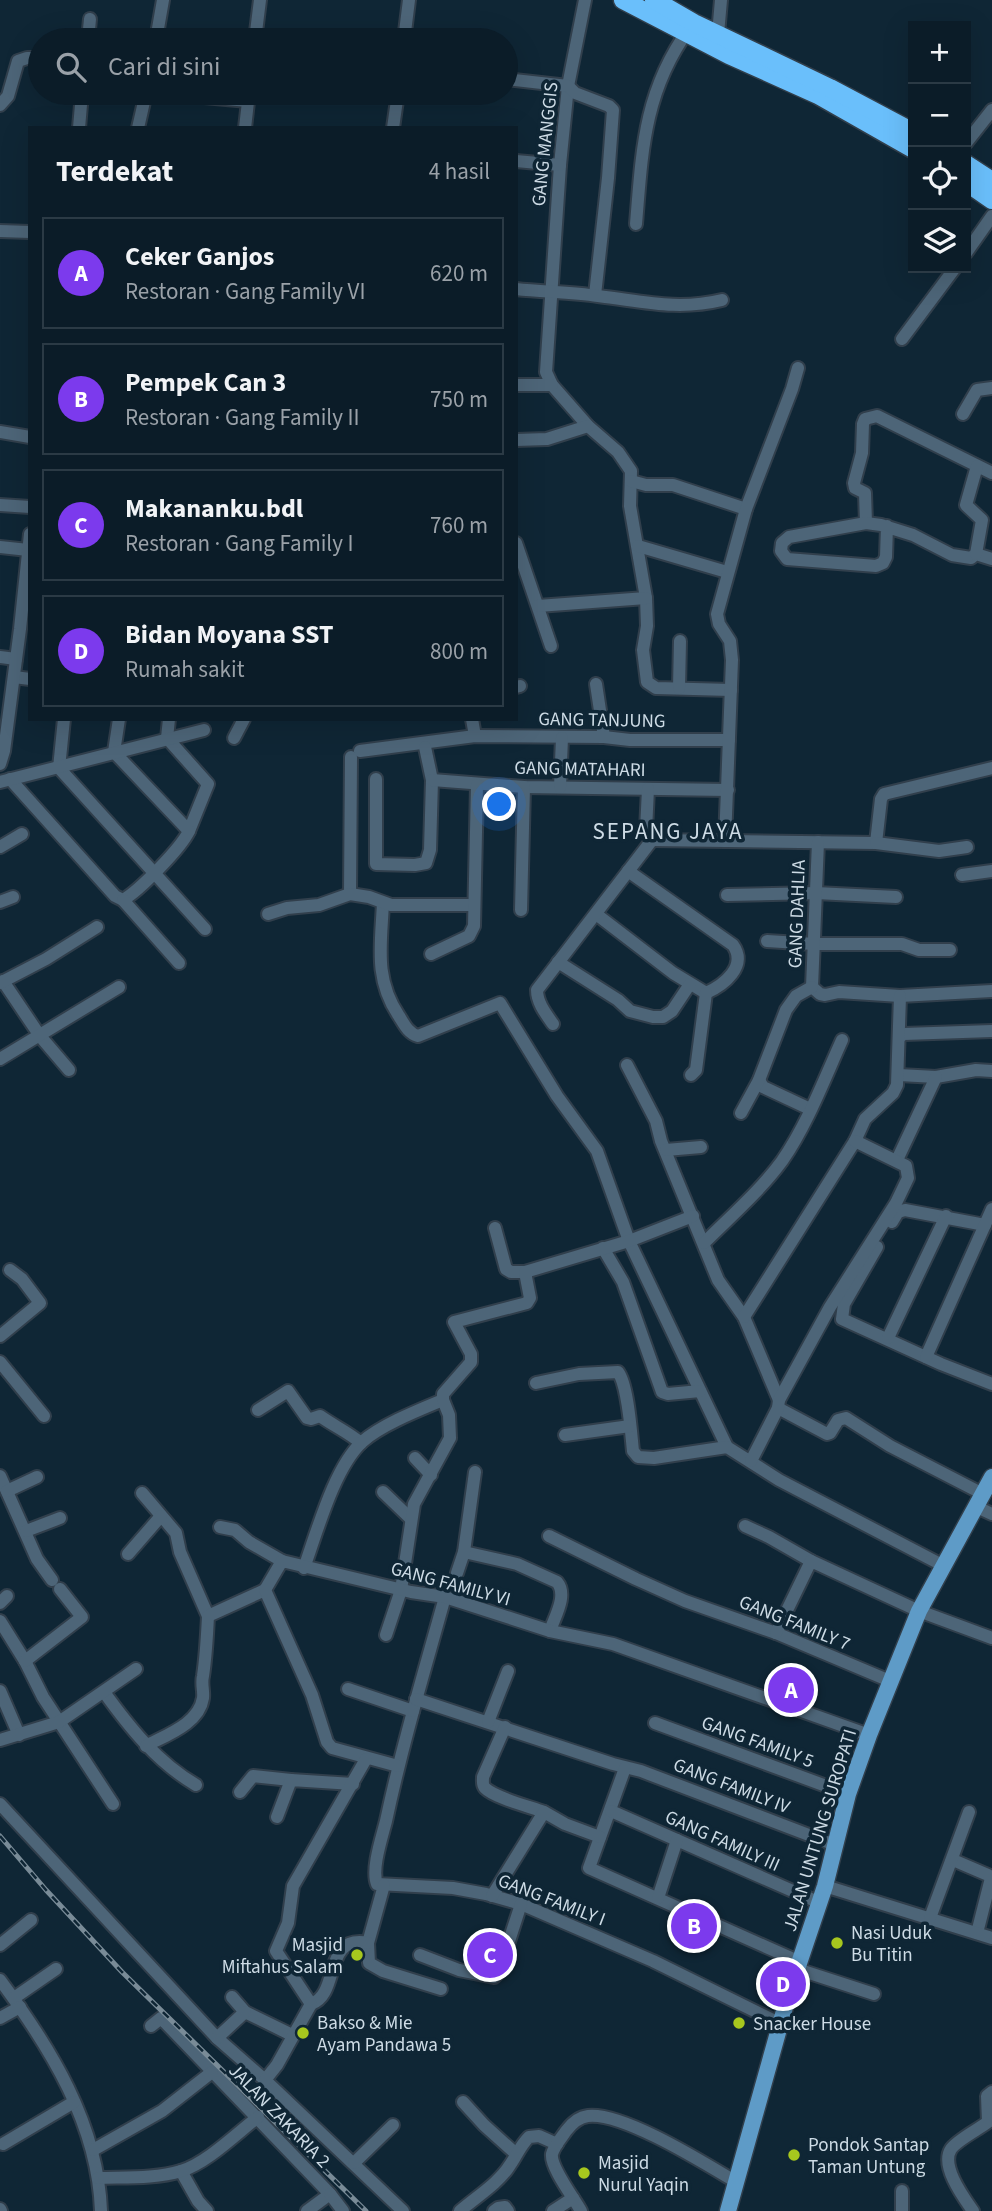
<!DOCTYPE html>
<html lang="id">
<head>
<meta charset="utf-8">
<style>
  body { margin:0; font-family:"Source Sans 3",sans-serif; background:#142530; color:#f1f3f6 }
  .controls { position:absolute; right:21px; top:21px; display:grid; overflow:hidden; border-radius:0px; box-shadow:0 7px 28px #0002 }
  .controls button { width:63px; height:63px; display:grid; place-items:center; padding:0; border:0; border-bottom:2px solid #2b3a45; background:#0b1c28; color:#f1f3f6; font:35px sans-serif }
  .you { position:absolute; left:500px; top:805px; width:24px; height:24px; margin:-18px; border:5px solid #fff; border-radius:50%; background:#1a73e8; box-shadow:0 0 0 10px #1a73e833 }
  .badge { display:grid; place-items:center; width:46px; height:46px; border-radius:50%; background:#7c3aed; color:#fff; font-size:23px; font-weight:700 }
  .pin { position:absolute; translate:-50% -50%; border:4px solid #fff; box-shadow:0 2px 7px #0006 }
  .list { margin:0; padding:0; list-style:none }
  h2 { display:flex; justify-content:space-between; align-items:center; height:91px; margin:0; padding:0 28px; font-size:30px }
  h2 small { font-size:23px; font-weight:400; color:#9aa1a8 }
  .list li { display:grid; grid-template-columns:46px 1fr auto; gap:21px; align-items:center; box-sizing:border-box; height:112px; margin:0 14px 14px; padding:0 14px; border:2px solid #2b3a45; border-radius:0px }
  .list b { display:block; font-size:26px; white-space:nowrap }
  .list p { margin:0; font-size:23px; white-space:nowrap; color:#9aa1a8 }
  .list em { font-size:23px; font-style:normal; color:#9aa1a8 }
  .icon { flex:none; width:38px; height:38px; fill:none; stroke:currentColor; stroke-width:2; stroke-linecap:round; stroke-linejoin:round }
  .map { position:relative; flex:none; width:992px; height:2211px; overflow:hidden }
  .search { position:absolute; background:#0b1c28; box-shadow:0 7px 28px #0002; left:28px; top:28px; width:490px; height:77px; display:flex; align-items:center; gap:18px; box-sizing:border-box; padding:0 24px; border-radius:38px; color:#9aa1a8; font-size:26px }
  .panel { position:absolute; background:#0b1c28; box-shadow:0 7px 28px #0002; left:28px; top:126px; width:490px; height:595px; border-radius:0px }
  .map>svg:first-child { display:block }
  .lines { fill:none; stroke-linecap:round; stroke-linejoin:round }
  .minor-casing { stroke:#313f4c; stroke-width:16 }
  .major-casing { stroke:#313f4c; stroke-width:19 }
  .highway-casing { stroke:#313f4c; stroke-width:21 }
  .minor { stroke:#4d6578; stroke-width:12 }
  .major { stroke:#5e9bc7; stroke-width:16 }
  .highway { stroke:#6abffb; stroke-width:18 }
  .rail-casing { stroke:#798b97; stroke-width:5 }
  .rail { stroke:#0f2635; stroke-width:2.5; stroke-dasharray:8; stroke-linecap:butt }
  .poi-dot { fill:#a7c71e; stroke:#0f2635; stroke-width:2.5 }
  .labels { text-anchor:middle; stroke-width:7; stroke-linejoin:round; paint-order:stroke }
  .street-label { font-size:19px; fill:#cddbe5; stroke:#0f2635 }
  .poi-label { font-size:19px; fill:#cddbe5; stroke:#0f2635; text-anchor:start }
  .quarter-label { font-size:23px; letter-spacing:2px; fill:#cddbe5; stroke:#0f2635 }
</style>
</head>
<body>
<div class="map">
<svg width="992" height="2211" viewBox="0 0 992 2211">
  <rect width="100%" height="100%" fill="#0f2635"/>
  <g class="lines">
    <g class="minor-casing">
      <g id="minor">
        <path d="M585,0L568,86L560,165L546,372L552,385L588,426L618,452L631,471L630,506L646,598L647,626L643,650L647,682L656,688L731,690"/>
        <path d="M718,34L721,0"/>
        <path d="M88,40L90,19"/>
        <path d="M156,40L163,0"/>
        <path d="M255,40L260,0"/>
        <path d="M404,40L409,0"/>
        <path d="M506,79L568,86L575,93L609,106L613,110L608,178L595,295"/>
        <path d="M161,93L248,101"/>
        <path d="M0,105L8,96L18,61L27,58H40"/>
        <path d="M79,128L82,93"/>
        <path d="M138,128L146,93"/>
        <path d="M245,128L249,93"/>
        <path d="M393,128L398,93"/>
        <path d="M966,143L992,110"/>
        <path d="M516,161L560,165"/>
        <path d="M636,224C642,151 644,91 689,29"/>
        <path d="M0,231L30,232"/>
        <path d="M966,253L992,216"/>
        <path d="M516,289C543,292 571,292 598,296C642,301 677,311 722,300"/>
        <path d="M902,339L955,268"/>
        <path d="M516,385H552"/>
        <path d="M963,414L977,390L992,388"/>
        <path d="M0,432L30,437"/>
        <path d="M516,440L547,439L588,426"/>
        <path d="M631,481L646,485H673L746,509"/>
        <path d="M0,505L30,507"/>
        <path d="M866,523L865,493L855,488L854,483L862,453L863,424L865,419L877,416L992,473"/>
        <path d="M887,526L886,557L883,563L876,566L787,559L781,551L782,543L789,537L866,523L881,525L913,535L952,555L971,558L976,554L992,559"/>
        <path d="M516,543L551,646"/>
        <path d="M638,546L727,572"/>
        <path d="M0,547L28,550"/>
        <path d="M976,554L982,520L966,505L977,466"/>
        <path d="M538,606L646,598"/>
        <path d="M0,657L16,659"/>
        <path d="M14,677L30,679"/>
        <path d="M596,684L604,737"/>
        <path d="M516,687L520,686"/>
        <path d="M679,688L680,641"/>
        <path d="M64,719L59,768L205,929"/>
        <path d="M169,719L167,738L208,784L189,831"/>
        <path d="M472,719L475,736"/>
        <path d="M234,738L244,719"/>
        <path d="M360,751L475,736L604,737L630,740H729"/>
        <path d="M0,764L4,751L20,629L30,534"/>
        <path d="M10,779L115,896L123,900C140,890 181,848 189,831L114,752L119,719"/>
        <path d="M376,779V864L415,865L426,863L430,850L432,780L425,747"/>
        <path d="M432,780L524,787L728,790"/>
        <path d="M0,782L204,730"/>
        <path d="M560,787L562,738"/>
        <path d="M648,789L646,830L652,840L876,843L881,799L884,794L992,768"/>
        <path d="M725,841L732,660L730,641L719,624L717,614L746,509L792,389L798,368"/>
        <path d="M876,843L939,851L967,847"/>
        <path d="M0,847L22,834"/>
        <path d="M962,875L992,871"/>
        <path d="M350,894L351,757"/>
        <path d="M727,895L816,893L896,897"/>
        <path d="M123,900L179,963"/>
        <path d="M0,902L13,897"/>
        <path d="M383,903C381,945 374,979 399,1016C404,1024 408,1033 418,1036L500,1003L557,1096L597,1151L629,1241L727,1447"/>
        <path d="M521,910L524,787"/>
        <path d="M268,914L287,908L319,905L350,894L369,897L391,905H474"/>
        <path d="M596,914L673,973L706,993C724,985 748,966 733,945L628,871"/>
        <path d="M767,941L815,944H902L919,950H950"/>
        <path d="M431,954L469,936L474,926L477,785"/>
        <path d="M558,962L618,1000L630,1011L653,1017H663L672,1011L690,984"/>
        <path d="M3,981L40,1036L69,1070"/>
        <path d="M0,983L46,959L97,927"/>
        <path d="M812,987L820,994L825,995L839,992L900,996L992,991"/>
        <path d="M812,987L818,842"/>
        <path d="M553,1024C546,1014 537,1003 537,990L652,840"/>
        <path d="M899,1037L904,1034L992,1031"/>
        <path d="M0,1059L119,987"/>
        <path d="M627,1065L656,1121L661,1141L718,1280L744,1317L779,1400"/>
        <path d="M691,1075L696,1070L706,993"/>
        <path d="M899,1075L936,1077L976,1070L992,1071"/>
        <path d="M759,1080L763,1087L810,1109"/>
        <path d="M741,1113L759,1080L786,1010L796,996L812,987"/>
        <path d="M666,1150L701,1147"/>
        <path d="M897,1160L936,1077"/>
        <path d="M892,1222L898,1212L905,1210L985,1225"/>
        <path d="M495,1228L506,1269L511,1272H525"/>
        <path d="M704,1243C730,1217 760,1191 782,1161C807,1125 824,1080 842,1040"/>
        <path d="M877,1247L844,1304L842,1319L941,1364L992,1384"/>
        <path d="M603,1248L623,1282L662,1392L668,1394L700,1391"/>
        <path d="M744,1317L855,1141L865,1119L893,1093L897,1085L900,996"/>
        <path d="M0,1336L40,1303L22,1279L10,1270"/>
        <path d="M888,1338L946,1216"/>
        <path d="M926,1357L992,1209"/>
        <path d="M0,1362L44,1416"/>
        <path d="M536,1383L579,1374L618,1372C628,1385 631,1433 633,1451L638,1457L654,1458L727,1447L779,1480L944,1566"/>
        <path d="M778,1408L827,1434L830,1433L838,1420L846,1418L890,1446L983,1494"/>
        <path d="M258,1410L288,1391L307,1418L311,1419L320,1416C334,1426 348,1432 361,1443"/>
        <path d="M565,1435L630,1426"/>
        <path d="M415,1458L431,1475"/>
        <path d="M751,1461L778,1408L779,1400L830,1307L896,1203L908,1178L906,1166L855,1141"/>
        <path d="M0,1476L37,1559L52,1580"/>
        <path d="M7,1491L37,1477"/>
        <path d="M383,1492L410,1518"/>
        <path d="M142,1493L176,1533L180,1552L208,1616"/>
        <path d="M977,1507L992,1514"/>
        <path d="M745,1526L769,1537L811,1561"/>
        <path d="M220,1527L235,1530L249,1542L282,1561"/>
        <path d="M26,1531L60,1518"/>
        <path d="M549,1536L636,1579L685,1601L776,1633L890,1681"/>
        <path d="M464,1552L517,1564L557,1582C568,1595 555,1616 550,1631"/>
        <path d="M128,1554L161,1516"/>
        <path d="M304,1568C317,1532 334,1468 362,1442C381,1425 419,1410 443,1400"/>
        <path d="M457,1573L464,1552L475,1472"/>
        <path d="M445,1597C424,1672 402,1746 386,1821C382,1837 371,1869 377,1884L453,1888L486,1894L521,1904L653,1961L781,2024"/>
        <path d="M0,1603L7,1596"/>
        <path d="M0,1621L25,1661L43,1697L113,1804"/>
        <path d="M776,1633L811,1561L919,1611L992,1638"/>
        <path d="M386,1635L401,1590L414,1504L450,1438L449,1415L443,1400V1394L471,1362V1354L454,1322L527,1303L530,1298L525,1272L629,1241L693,1216"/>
        <path d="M25,1661L82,1617L60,1589"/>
        <path d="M348,1689L413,1711"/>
        <path d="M0,1691L19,1735"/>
        <path d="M104,1692C130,1728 157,1762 196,1785"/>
        <path d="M416,1699L613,1764L641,1771L835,1845"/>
        <path d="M488,1722L508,1671"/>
        <path d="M655,1723L848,1794"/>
        <path d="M505,1727L483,1777C483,1782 482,1785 485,1788C495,1798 531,1807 544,1812"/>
        <path d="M0,1740L59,1722L136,1669"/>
        <path d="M146,1746C166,1735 199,1724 203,1698C204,1691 201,1684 203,1676C206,1656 207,1637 208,1616L265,1590"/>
        <path d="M398,1766L332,1748L327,1742L312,1695L265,1590L282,1561L411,1592L445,1597L550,1631L613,1644L869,1735"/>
        <path d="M625,1768L589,1868L800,1962"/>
        <path d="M240,1792L253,1776L291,1780"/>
        <path d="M0,1804L217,2038L265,2080L403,2211"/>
        <path d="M611,1811L820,1903"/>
        <path d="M277,1817L291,1780L353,1784"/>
        <path d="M953,1860L988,1875L991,1878L977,1933"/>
        <path d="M384,1885L368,1943L369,1963L383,1971L441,1989"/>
        <path d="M825,1886L992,1938"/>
        <path d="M492,1896L544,1812L565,1824L600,1837"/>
        <path d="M658,1898L677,1840"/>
        <path d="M930,1918L969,1812"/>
        <path d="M0,1945L31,1920"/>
        <path d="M420,1955L459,1970L494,1977L499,1972L521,1904"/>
        <path d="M797,1969L874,1994"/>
        <path d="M0,1980C50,2047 98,2124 101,2211"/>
        <path d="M232,1997L245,2012L292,2035"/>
        <path d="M14,1998L56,1969"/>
        <path d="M311,2004C341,1994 322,1934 368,1943"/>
        <path d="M0,2018L20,2007"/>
        <path d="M151,2026L161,2018L330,2194L307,2211"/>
        <path d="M217,2038L245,2012"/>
        <path d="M265,2080L277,2065L311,2004L276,1951L288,1923L293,1886L366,1759"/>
        <path d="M463,2102L484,2125L515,2153"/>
        <path d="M3,2144L74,2102"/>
        <path d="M93,2150L162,2111L212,2072"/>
        <path d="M354,2163L393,2125"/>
        <path d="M181,2171L198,2201L207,2211"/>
        <path d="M98,2178C124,2177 155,2179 181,2171C207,2163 236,2134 258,2117"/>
        <path d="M330,2194L343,2211"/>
        <path d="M0,2209L1,2211"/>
        <path d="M460,2211C476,2197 499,2183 510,2165C517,2155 520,2146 529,2137L539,2136L557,2144"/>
        <path d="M494,2211L498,2208L505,2207L508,2211"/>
        <path d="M553,2211L573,2198"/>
        <path d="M581,2211C574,2198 550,2167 552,2154C554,2146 562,2137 566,2131C572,2123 579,2117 588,2116C623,2112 704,2163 736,2182"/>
        <path d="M902,2211V2191"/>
        <path d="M973,2211C964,2198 940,2166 951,2149C957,2140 979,2129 988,2122L987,2096L992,2092"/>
      </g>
    </g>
    <g class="major-casing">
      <path id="major" d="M728,2211L789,1993L825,1886L848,1794L869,1735L919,1611L992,1477"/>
    </g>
    <g class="highway-casing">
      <g id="highway">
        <path d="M623,0L729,55L818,95L913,149"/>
        <path d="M654,0L694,23L830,88L913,132"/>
        <path d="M966,164L992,181"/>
        <path d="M966,182L992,200"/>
      </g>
    </g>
    <use href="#minor" class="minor"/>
    <use href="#major" class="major"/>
    <use href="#highway" class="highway"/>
    <g class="rail-casing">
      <path id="rail" d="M0,1836L46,1890L122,1972L366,2211"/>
    </g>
    <use href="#rail" class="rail"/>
  </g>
  <g class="poi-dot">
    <circle cx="837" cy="1943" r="7"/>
    <circle cx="357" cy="1955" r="7"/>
    <circle cx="739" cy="2023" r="7"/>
    <circle cx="303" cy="2033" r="7"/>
    <circle cx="794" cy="2155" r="7"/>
    <circle cx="584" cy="2173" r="7"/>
  </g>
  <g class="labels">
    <g class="street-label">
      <text transform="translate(544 144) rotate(-84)" y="7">GANG MANGGIS</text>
      <text transform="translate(602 719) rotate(1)" y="7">GANG TANJUNG</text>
      <text transform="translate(580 768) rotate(1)" y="7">GANG MATAHARI</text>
      <text transform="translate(796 914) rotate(-88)" y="7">GANG DAHLIA</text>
      <text transform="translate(451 1583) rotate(15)" y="7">GANG FAMILY VI</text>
      <text transform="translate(795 1622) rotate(22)" y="7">GANG FAMILY 7</text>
      <text transform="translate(758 1741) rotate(20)" y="7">GANG FAMILY 5</text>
      <text transform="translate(732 1785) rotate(21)" y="7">GANG FAMILY IV</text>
      <text transform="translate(819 1830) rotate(-73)" y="7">JALAN UNTUNG SUROPATI</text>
      <text transform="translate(723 1840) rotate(24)" y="7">GANG FAMILY III</text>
      <text transform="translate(552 1899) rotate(21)" y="7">GANG FAMILY I</text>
      <text transform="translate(280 2115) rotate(46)" y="7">JALAN ZAKARIA 2</text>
    </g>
    <g class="poi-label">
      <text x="851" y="1939">Nasi Uduk<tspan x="851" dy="22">Bu Titin</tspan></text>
      <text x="343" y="1951" text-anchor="end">Masjid<tspan x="343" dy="22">Miftahus Salam</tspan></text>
      <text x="317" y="2029">Bakso &amp; Mie<tspan x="317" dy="22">Ayam Pandawa 5</tspan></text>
      <text x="753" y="2030">Snacker House</text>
      <text x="808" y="2151">Pondok Santap<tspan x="808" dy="22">Taman Untung</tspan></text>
      <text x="598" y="2169">Masjid<tspan x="598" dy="22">Nurul Yaqin</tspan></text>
    </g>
    <g class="quarter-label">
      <text x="668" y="839">SEPANG JAYA</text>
    </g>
  </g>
</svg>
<div class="controls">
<button>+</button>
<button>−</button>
<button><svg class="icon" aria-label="locate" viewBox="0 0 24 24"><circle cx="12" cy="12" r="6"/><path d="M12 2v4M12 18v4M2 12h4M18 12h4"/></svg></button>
<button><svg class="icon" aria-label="layers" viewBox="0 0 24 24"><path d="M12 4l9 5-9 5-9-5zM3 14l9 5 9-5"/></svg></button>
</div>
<div class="you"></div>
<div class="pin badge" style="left:791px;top:1690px">A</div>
<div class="pin badge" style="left:694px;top:1926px">B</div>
<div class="pin badge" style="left:490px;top:1955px">C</div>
<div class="pin badge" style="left:783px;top:1984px">D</div>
<div class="search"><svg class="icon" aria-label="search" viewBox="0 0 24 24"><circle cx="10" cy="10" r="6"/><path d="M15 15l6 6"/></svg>Cari di sini</div>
<section class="panel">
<h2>Terdekat<small>4 hasil</small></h2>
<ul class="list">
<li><span class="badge">A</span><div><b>Ceker Ganjos</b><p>Restoran · Gang Family VI</p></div><em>620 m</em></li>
<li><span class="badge">B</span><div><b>Pempek Can 3</b><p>Restoran · Gang Family II</p></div><em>750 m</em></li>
<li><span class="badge">C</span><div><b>Makananku.bdl</b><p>Restoran · Gang Family I</p></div><em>760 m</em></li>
<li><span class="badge">D</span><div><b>Bidan Moyana SST</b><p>Rumah sakit</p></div><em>800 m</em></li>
</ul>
</section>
</div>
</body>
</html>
